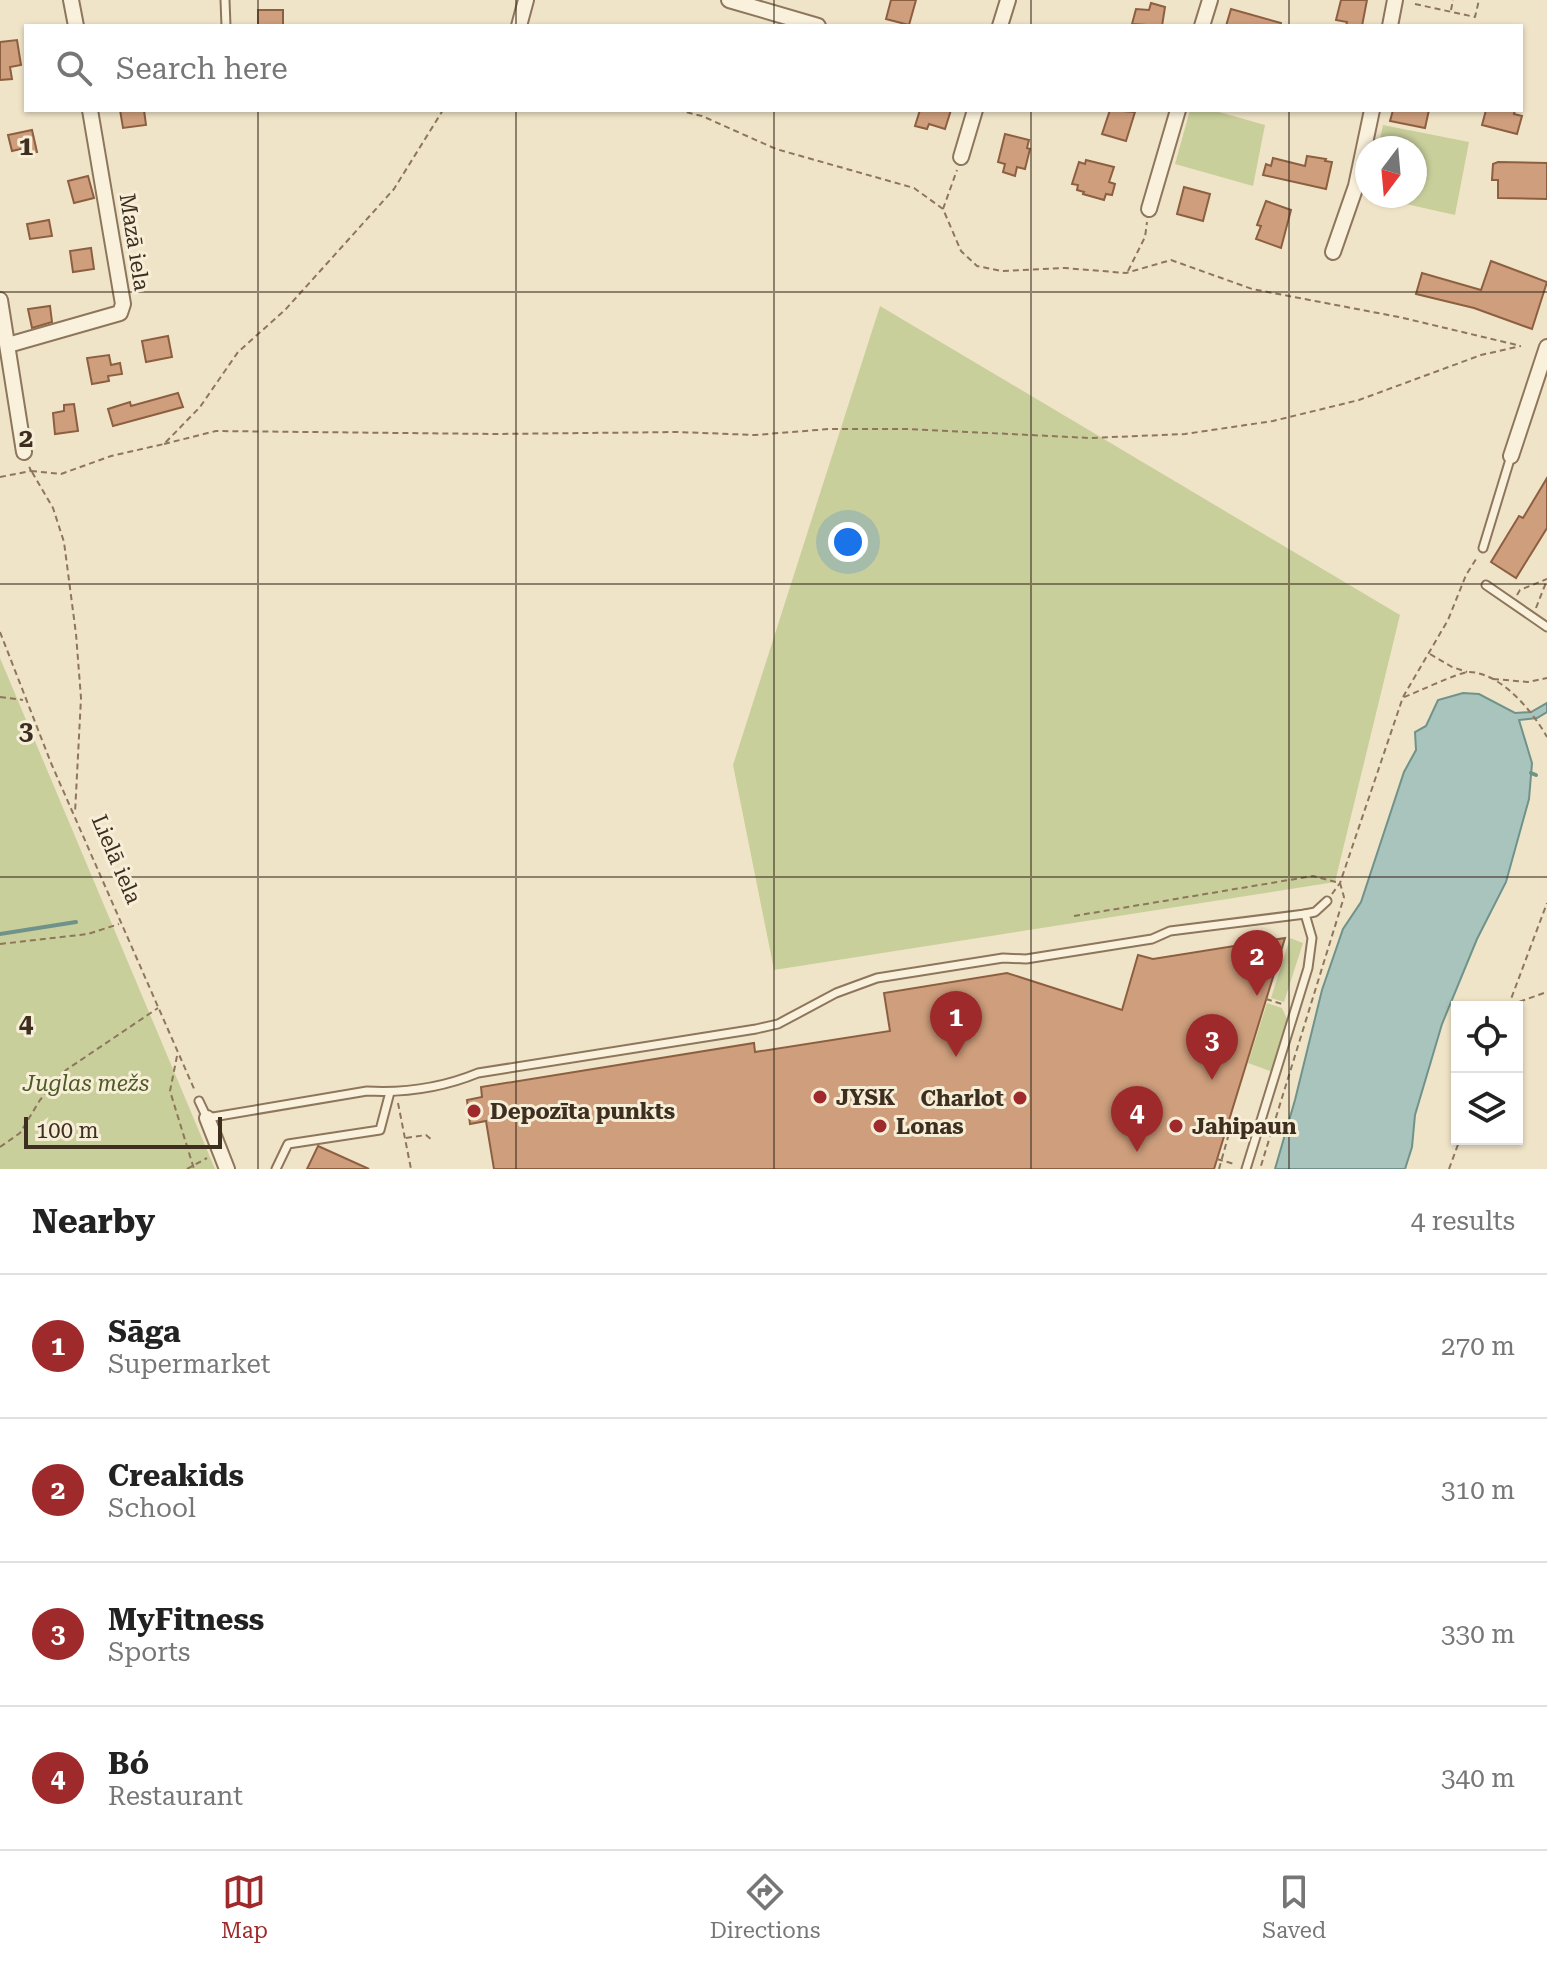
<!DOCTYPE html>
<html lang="en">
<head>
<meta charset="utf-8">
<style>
  body { margin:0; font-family:"Roboto Serif",serif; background:#f6f6f6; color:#222 }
  .controls { position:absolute; right:24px; bottom:24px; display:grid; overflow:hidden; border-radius:0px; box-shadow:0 2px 6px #0004 }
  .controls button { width:72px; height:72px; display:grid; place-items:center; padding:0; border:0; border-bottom:2px solid #e0e0e0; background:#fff; color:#222; font:40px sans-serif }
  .compass { position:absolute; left:1355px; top:136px; width:72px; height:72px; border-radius:50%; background:#fff; box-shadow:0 2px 6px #0004; rotate:196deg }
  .scale { position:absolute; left:24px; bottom:20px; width:198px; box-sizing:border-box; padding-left:8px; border:4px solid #3d2e20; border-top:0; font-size:22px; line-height:28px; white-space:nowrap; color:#3d2e20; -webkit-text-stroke:6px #f7eed8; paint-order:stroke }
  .you { position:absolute; left:848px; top:542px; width:28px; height:28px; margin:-20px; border:6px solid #fff; border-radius:50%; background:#1a73e8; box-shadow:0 0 0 12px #1a73e833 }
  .badge { display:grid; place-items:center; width:52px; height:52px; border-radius:50%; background:#9e2a2b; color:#fff; font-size:26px; font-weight:700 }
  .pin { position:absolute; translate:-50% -66px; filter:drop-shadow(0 2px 4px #0008) }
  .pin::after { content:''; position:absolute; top:42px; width:28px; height:24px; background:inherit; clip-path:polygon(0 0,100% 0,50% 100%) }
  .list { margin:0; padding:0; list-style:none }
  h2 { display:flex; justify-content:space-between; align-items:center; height:104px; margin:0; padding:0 32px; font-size:34px }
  h2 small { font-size:26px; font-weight:400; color:#767676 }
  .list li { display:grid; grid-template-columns:52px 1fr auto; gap:24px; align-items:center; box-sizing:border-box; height:144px; padding:0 32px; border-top:2px solid #e0e0e0 }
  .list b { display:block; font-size:30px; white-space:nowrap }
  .list p { margin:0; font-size:26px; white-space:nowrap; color:#767676 }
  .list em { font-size:26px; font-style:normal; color:#767676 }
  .icon { flex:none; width:44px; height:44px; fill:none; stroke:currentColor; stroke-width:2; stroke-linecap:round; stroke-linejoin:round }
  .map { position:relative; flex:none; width:1547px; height:1169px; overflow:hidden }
  .search { position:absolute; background:#fff; box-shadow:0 2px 6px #0004; left:24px; right:24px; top:24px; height:88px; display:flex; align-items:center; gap:20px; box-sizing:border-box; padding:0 28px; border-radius:0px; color:#767676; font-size:30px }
  .sheet { height:680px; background:#fff }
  nav { display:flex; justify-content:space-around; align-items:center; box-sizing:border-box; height:112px; border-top:2px solid #e0e0e0; background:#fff; font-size:22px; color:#767676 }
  nav a { display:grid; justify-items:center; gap:4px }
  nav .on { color:#9e2a2b }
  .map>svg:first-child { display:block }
  .green { fill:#c9cf9b }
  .water { fill:#a9c4bc; stroke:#6f938a; stroke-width:2 }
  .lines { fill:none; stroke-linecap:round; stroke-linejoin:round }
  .stream { stroke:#6f938a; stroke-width:4 }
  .building { fill:#cf9f7d; stroke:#8d5f41; stroke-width:2 }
  .service-casing { stroke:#8d765c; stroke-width:11 }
  .minor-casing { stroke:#8d765c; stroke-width:18 }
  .path { stroke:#8d765c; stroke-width:2; stroke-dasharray:6 4; stroke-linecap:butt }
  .service { stroke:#faf1dc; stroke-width:7 }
  .minor { stroke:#faf1dc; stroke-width:14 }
  .grid { fill:none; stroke:#3d2e20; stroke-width:2; stroke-opacity:0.55 }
  .poi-dot { fill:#9e2a2b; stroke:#f7eed8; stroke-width:3 }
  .labels { text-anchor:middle; stroke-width:6; stroke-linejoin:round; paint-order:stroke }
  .street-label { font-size:22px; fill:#3d2e20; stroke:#f7eed8 }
  .park-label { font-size:22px; font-style:italic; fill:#4d5a26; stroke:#f7eed8 }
  .poi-label { font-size:22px; font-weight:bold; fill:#3d2e20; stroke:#f7eed8; text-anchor:start }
  .grid-label { font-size:26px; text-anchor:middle; font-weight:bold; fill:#3d2e20; stroke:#f7eed8; stroke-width:6; stroke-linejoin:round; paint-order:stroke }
</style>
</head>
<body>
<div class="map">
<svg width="1547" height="1169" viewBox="0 0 1547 1169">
  <rect width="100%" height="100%" fill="#f0e4c8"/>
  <g class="green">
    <path d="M1190,110H1212L1265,125L1253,186L1175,164Z"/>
    <path d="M1383,125L1469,142L1455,215L1370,196H1415V148H1378Z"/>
    <path d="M880,306L1400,615L1335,882L774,970L733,765Z"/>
    <path d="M0,658L215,1169H0Z"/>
    <path d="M1290,938L1303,943L1284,1002L1271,998Z"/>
    <path d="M1267,1003L1282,1008L1288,1021L1273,1072L1248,1063Z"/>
  </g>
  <path class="water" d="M1463,693L1479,694L1515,713L1531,712L1547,703V712L1537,718L1519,720L1532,763L1529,799L1506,882L1477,939L1442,1024L1415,1115L1412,1147L1405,1169H1275L1295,1100L1322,990L1343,929L1361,902L1404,772L1416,750L1415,732L1426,726L1438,700Z"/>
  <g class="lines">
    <g class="stream">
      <path d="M1531,773L1536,775"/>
      <path d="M0,934L76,922"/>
    </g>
  </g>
  <g class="building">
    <path d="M891,0H916L909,25L886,19Z"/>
    <path d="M1341,0H1367L1362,26H1346L1347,22L1336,20Z"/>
    <path d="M1151,3L1165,7L1162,26L1132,24L1136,9L1149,10Z"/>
    <path d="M1231,9L1281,23V26H1226Z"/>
    <rect x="258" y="10" width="25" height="16"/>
    <path d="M17,40L21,65L10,67L12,79L0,80V42Z"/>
    <path d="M120,110H144L146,125L123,128Z"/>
    <path d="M920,110H951L945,129L929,124L927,129L915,126Z"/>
    <path d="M1110,110L1135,112L1126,141L1102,134Z"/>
    <path d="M1393,110H1429L1425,128L1390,121Z"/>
    <path d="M1486,110H1515L1514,114L1522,116L1517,134L1482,125Z"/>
    <path d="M32,130L37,152L26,154L25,148L12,151L8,135Z"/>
    <path d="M1005,134L1029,140L1027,148L1030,149L1025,169L1017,167L1015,176L1003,172L1005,164L998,162Z"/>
    <path d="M1307,156L1326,159L1325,161L1332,162L1326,189L1263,175L1266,164L1271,166L1273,158L1305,166Z"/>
    <path d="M1086,160L1114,167L1109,182L1115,184L1112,195L1106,194L1104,200L1083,194L1084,192L1077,190L1078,185L1072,184L1079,162L1085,164Z"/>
    <path d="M1498,162L1547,163V199L1498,198V180H1492L1493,164Z"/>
    <path d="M88,176L94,198L74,203L68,181Z"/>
    <path d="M1184,187L1210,194L1203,221L1177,214Z"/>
    <path d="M1266,201L1291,210L1281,248L1256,239L1261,226L1257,225Z"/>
    <path d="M49,220L52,236L30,239L27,224Z"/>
    <path d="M91,248L94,269L73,272L70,251Z"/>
    <path d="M1491,261L1547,282L1532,329L1474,308L1416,294L1422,273L1481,290Z"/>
    <path d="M50,306L52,322L32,328L28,309Z"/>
    <path d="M168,336L172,357L146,362L142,341Z"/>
    <path d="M109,355L111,365L120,363L122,374L108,376L109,381L92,384L87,358Z"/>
    <path d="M178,393L183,407L113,426L108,409L130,402L131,406Z"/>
    <path d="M74,404L78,431L55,434L53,413L64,411V405Z"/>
    <path d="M1547,478V528L1516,578L1491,562L1519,516L1523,518Z"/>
    <path d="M1285,938L1214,1169H494L486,1121L470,1124L467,1100L482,1097L481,1087L754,1043L755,1052L890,1031L884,993L1007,973L1122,1010L1138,955L1153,959Z"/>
    <path d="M318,1146L369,1169H307Z"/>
  </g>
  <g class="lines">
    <g class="service-casing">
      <g id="service">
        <path d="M225,0L226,26"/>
        <path d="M1483,548L1511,456"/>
        <path d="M1486,585L1547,627"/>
        <path d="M1305,914L1315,912L1327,901"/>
        <path d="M199,1101L207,1118L367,1091C404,1093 444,1087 478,1073L756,1029L778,1024L836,993L877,978L1003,958L1026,959L1152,939L1170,931L1305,914L1312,938L1308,968L1246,1169"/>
        <path d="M276,1169L288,1144L380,1130L390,1092"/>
      </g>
    </g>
    <g class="minor-casing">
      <g id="minor">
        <path d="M71,0L76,26"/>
        <path d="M729,0L818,26"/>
        <path d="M519,26L526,0"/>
        <path d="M1000,26L1008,0"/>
        <path d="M1202,26L1210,0"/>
        <path d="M1390,26L1395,0"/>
        <path d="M961,157L975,110"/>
        <path d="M1149,209L1178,110"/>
        <path d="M1333,252L1356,186L1372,110"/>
        <path d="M0,300L24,452"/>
        <path d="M8,345L120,313L123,304L90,110"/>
        <path d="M1511,456L1547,347"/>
        <path d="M207,1118L227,1169"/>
      </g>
    </g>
    <g class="path">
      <path d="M1415,4L1475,17L1479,0"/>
      <path d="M1451,10L1453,0"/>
      <path d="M677,110L702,116L776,149L914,188L943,209L961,251L977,266L1001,271L1065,268L1126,273L1171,260L1252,289L1399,317L1517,345"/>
      <path d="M943,209L957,170"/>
      <path d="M1128,271L1145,237L1147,222"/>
      <path d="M164,444L216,431L495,434L677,432L755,435L829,429H909L1090,438L1185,434L1273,421L1359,400L1481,355L1521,346"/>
      <path d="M31,471L61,474L111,456L164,444L200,407L238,352L285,310L394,189L443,110"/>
      <path d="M32,472L53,508L64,542L76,634L81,698L75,813"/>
      <path d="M0,477L31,471L28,464"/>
      <path d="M1517,595L1520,590L1547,579"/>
      <path d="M1536,608L1547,580"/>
      <path d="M0,632L51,763L195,1091"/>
      <path d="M1430,654L1452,667L1467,672"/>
      <path d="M1493,679L1528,682L1547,678"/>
      <path d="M0,697L23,700"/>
      <path d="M1404,697C1418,692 1457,673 1468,672C1501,672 1533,712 1547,737"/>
      <path d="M1332,894L1340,883L1403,697L1448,620L1466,575L1478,556"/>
      <path d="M1074,916L1313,876L1340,883L1344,897L1260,1169"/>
      <path d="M0,944L88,934L119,924"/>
      <path d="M1266,999L1285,1005"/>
      <path d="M1510,1005L1547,992"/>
      <path d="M1508,1007L1547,903"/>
      <path d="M177,1056L170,1091L194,1169"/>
      <path d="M398,1103L411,1169"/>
      <path d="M1226,1128L1245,1134"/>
      <path d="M406,1138L426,1135L432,1140"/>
      <path d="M0,1147L20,1133L40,1100L66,1070L158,1008"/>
      <path d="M1217,1159L1234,1164"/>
      <path d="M187,1169L207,1158"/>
      <path d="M1219,1169L1230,1130"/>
      <path d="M1449,1169L1460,1139"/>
    </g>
    <use href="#service" class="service"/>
    <use href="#minor" class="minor"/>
  </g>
  <path class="grid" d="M258,0V26M516,0V26M774,0V26M1031,0V26M1289,0V26M258,110V1169M516,110V1169M774,110V1169M1031,110V1169M1289,110V1169M0,292H1547M0,584H1547M0,877H1547"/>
  <g class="poi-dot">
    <circle cx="820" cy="1097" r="8"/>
    <circle cx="1020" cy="1098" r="8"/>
    <circle cx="474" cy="1111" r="8"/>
    <circle cx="880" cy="1126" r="8"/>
    <circle cx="1176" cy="1126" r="8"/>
  </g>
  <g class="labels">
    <g class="street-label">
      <text transform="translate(135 242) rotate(81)" y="8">Mazā iela</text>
      <text transform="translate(117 859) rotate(67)" y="8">Lielā iela</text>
    </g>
    <g class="park-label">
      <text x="86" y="1091">Juglas mežs</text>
    </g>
    <g class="poi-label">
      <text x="836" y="1105">JYSK</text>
      <text x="1004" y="1106" text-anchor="end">Charlot</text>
      <text x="490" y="1119">Depozīta punkts</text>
      <text x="896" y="1134">Lonas</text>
      <text x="1192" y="1134">Jahipaun</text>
    </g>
  </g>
  <g class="grid-label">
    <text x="26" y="155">1</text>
    <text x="26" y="447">2</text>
    <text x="26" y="740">3</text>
    <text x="26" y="1032">4</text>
  </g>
</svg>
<div class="controls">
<button><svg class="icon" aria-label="locate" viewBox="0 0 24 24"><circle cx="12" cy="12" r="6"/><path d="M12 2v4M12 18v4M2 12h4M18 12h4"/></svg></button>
<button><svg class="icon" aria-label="layers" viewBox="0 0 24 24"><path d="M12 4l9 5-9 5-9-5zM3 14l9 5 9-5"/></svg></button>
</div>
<svg class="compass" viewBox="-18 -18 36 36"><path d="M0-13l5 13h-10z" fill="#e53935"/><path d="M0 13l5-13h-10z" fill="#767676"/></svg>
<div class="scale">100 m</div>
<div class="you"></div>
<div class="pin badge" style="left:956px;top:1057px">1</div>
<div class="pin badge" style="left:1257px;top:996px">2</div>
<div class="pin badge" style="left:1212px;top:1080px">3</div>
<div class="pin badge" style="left:1137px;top:1152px">4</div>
<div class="search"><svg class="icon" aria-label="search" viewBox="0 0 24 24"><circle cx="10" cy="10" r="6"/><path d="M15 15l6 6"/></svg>Search here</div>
</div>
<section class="sheet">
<h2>Nearby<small>4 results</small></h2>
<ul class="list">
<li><span class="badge">1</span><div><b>Sāga</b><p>Supermarket</p></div><em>270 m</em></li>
<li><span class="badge">2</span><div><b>Creakids</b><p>School</p></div><em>310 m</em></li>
<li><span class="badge">3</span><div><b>MyFitness</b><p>Sports</p></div><em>330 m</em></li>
<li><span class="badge">4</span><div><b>Bó</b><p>Restaurant</p></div><em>340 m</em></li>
</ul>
</section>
<nav>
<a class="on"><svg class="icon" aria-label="map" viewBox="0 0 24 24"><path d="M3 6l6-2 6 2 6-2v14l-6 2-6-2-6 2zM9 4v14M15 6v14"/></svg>Map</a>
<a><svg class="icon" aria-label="directions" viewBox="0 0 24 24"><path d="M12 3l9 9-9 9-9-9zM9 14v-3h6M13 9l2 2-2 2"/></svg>Directions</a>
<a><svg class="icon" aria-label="saved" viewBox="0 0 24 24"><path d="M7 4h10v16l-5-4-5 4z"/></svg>Saved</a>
</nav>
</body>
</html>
